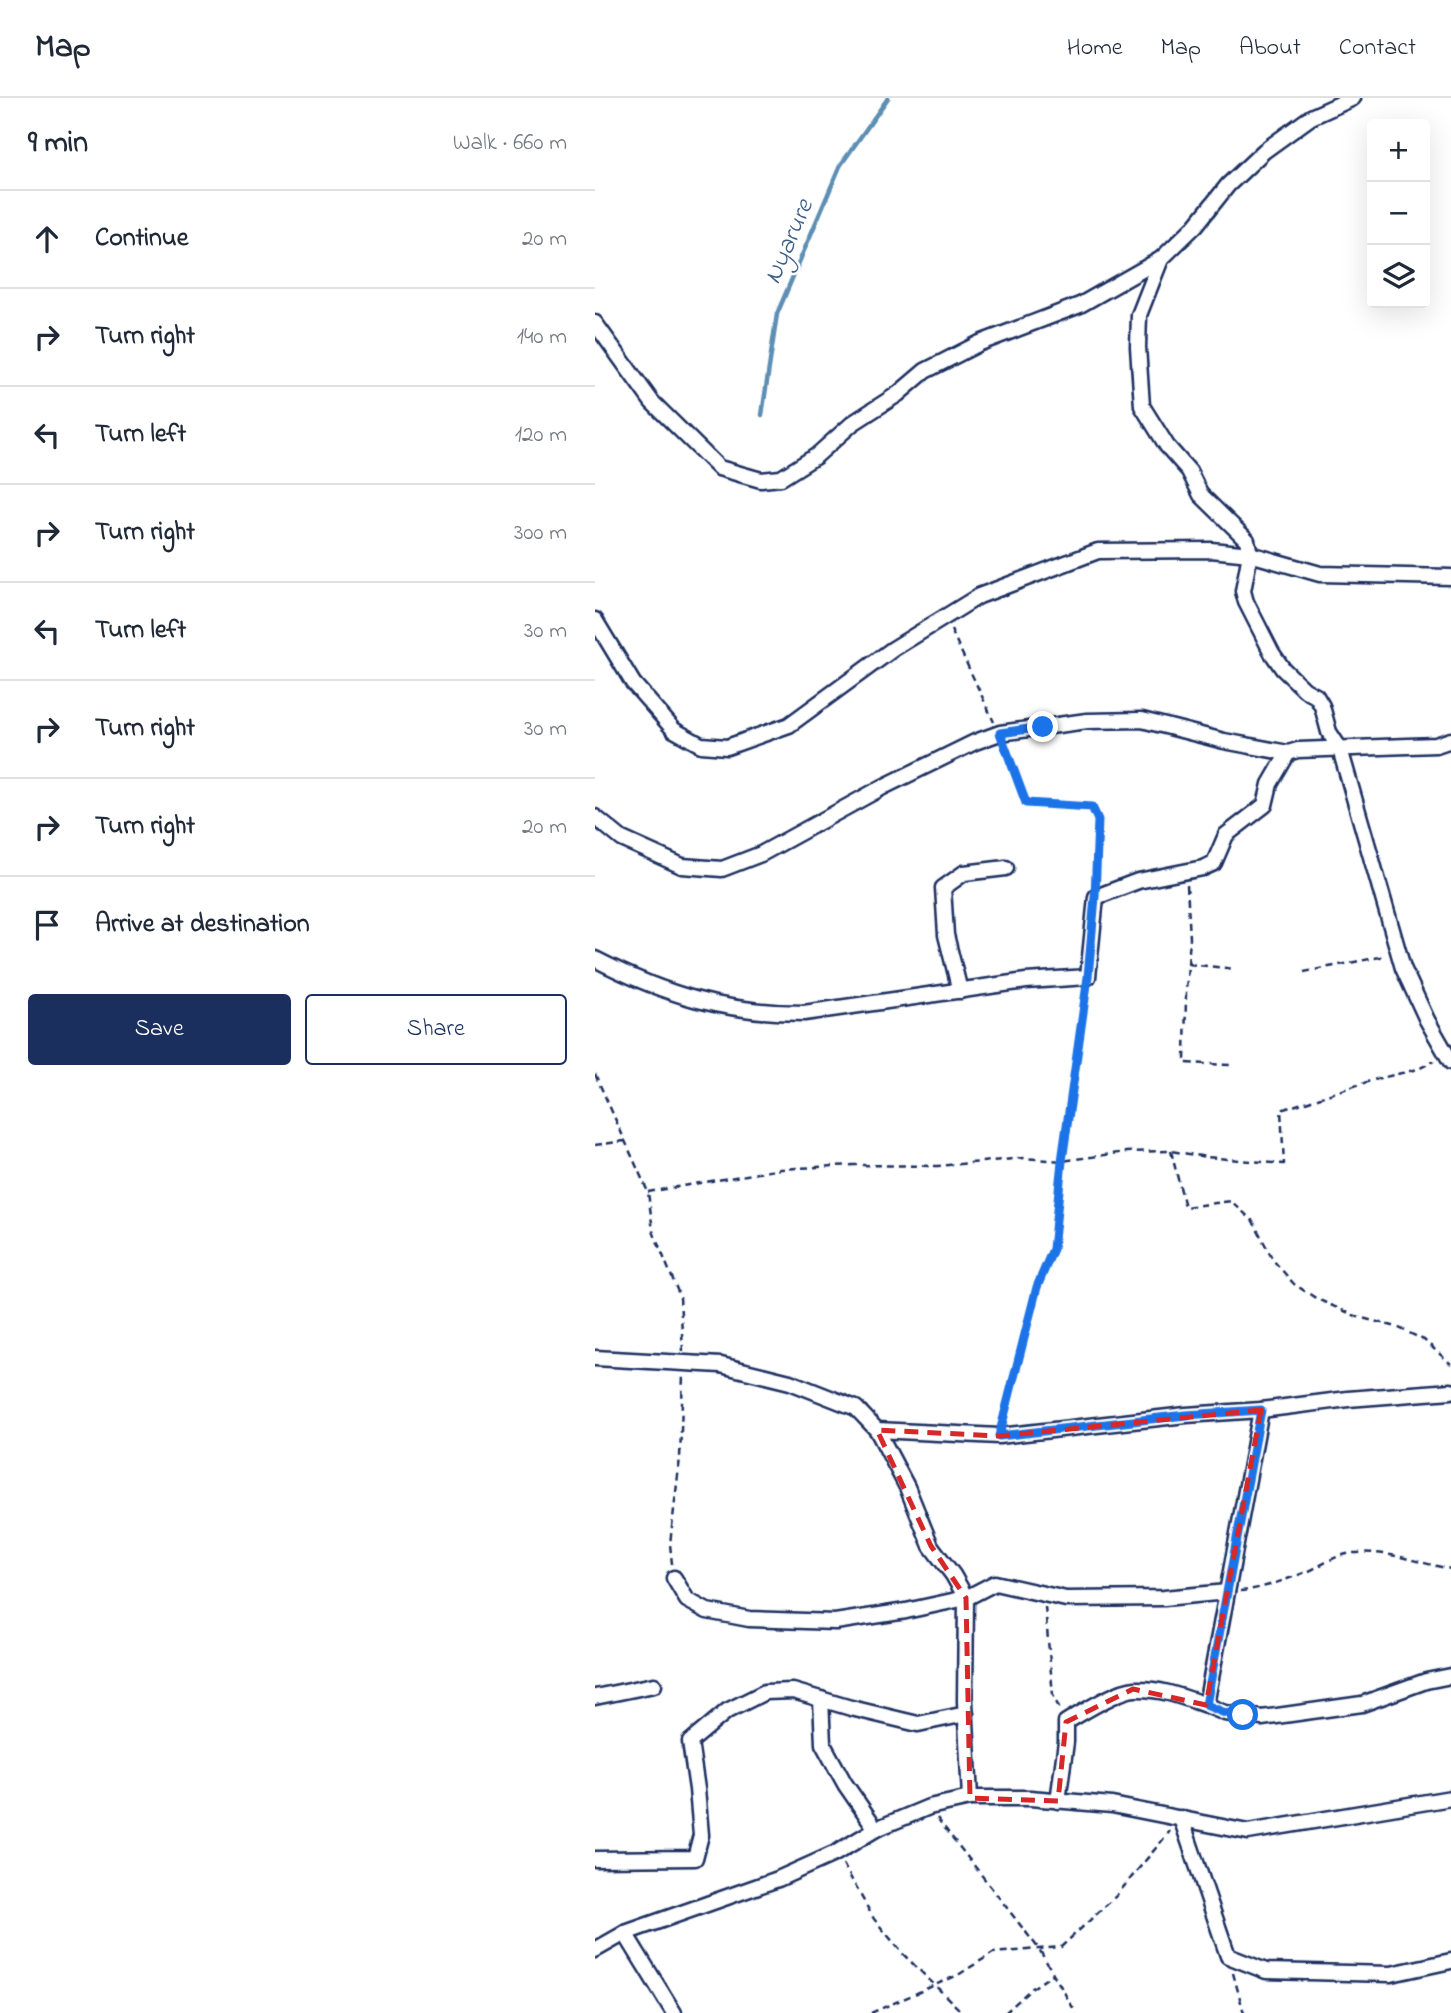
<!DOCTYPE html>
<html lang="en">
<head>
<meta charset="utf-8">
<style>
  body { margin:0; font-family:"Indie Flower",sans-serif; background:#f2f2f3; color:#1f2937 }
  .controls { position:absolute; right:21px; top:21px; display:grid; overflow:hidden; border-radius:7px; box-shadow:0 7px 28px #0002 }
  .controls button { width:63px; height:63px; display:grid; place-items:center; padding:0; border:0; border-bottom:2px solid #e0e1e3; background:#fff; color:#1f2937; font:35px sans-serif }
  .stop { position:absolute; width:21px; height:21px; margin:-16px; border:5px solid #1a73e8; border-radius:50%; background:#fff }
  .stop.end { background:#1a73e8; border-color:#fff; box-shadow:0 2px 7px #0008 }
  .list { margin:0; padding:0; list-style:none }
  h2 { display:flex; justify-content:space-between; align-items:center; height:91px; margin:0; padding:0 28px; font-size:30px }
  h2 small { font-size:23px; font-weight:400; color:#747a83 }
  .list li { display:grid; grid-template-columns:46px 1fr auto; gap:21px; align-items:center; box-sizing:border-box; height:98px; padding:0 28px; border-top:2px solid #e0e1e3 }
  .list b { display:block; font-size:26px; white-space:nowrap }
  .list em { font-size:23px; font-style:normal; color:#747a83 }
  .actions { display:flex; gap:14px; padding:21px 28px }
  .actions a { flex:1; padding:16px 0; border:2px solid #1b2f5e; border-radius:7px; text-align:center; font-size:24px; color:#1b2f5e }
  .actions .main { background:#1b2f5e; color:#fff }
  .icon { flex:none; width:38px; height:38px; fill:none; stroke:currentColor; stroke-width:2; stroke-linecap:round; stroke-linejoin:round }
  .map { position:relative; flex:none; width:856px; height:1915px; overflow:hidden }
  header { display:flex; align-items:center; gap:42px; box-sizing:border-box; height:98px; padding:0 35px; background:#fff; border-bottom:2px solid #e0e1e3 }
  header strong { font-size:33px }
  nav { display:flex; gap:38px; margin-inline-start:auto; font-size:24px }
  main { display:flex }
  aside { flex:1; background:#fff }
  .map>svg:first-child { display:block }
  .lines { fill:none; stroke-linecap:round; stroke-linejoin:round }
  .stream { stroke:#5d8eb3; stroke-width:4.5 }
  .street-casing { stroke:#1b2f5e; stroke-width:19 }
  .path { stroke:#1b2f5e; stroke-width:2.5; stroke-dasharray:7 5; stroke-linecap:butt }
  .street { stroke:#fff; stroke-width:14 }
  .route { stroke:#1a73e8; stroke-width:9 }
  .marked { fill:none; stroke:#d62828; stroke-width:5; stroke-dasharray:14 9; stroke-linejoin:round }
  .labels { text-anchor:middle; stroke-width:5; stroke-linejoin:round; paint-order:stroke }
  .water-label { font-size:26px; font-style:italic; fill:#3c5f88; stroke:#fff }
</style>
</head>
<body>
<header>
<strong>Map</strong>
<nav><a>Home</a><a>Map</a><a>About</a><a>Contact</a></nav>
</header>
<main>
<aside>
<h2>9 min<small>Walk · 660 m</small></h2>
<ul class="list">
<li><svg class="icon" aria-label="ahead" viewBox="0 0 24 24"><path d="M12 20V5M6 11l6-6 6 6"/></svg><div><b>Continue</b></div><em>20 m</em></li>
<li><svg class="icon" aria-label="right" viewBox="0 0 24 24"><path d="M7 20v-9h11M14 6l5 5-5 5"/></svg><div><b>Turn right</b></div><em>140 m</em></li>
<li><svg class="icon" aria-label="left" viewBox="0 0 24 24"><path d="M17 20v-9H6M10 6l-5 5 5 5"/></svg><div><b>Turn left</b></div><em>120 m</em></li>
<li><svg class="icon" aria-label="right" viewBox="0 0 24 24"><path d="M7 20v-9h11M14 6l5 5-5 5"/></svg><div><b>Turn right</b></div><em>300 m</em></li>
<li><svg class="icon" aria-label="left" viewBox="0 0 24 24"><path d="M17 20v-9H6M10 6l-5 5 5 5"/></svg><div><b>Turn left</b></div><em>30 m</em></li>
<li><svg class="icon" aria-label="right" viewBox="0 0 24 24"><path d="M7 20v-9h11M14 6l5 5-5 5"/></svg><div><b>Turn right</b></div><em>30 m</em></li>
<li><svg class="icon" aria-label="right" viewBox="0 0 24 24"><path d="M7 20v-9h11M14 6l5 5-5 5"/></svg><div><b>Turn right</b></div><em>20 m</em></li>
<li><svg class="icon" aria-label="arrive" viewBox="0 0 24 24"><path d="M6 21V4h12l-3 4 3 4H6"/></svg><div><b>Arrive at destination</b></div></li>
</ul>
<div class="actions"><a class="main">Save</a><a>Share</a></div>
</aside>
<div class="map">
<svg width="856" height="1915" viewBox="0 0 856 1915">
  <rect width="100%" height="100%" fill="#fff"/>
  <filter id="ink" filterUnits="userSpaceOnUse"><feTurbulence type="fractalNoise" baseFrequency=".0143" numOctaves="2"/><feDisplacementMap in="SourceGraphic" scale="14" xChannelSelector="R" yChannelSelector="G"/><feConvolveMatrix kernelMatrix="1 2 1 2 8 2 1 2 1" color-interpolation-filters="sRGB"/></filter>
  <g filter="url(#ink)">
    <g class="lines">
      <path class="stream" d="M167,317L182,216L245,68L293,0"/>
      <g class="street-casing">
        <g id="street">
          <path d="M566,161L544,217L543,249L547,308L572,348L594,373L606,397L652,442L655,456L648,493L651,504L677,555L688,571L710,592L721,598L727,608L734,634L745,651L808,870L832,922L856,964"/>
          <path d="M0,225L57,304L124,370L166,382L186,380L221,358L258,325L303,296L330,273L385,245L485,207L566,161L601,127L633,87L669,53L716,19L758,0"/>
          <path d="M0,522L38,585L79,632L106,647L132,649L194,627L298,551L384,498L503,453L616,452L655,456L725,476L856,479"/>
          <path d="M0,719L27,741L87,768L127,771L166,756L288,689L380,644L405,635L492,623L547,622L629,643L693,655"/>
          <path d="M0,861C70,897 130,915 209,915L431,883L493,879L501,799L543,783L608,770L619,765L631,737L670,707L675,686L693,655L703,652L841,647L856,642"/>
          <path d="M365,893L351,837L348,790L369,775L411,770"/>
          <path d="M0,1260L126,1267L195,1284L261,1310L282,1332L404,1338L591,1317L666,1312L753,1301L856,1293"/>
          <path d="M666,1312L611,1607L630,1615L667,1620L767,1606L831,1583L856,1578"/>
          <path d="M282,1332L312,1389L336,1448L358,1477L371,1500L370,1603L375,1700"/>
          <path d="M79,1480L92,1502L112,1513L154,1521L240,1524L311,1513L371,1500L400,1485L471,1501L569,1500L632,1494"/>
          <path d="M0,1599L59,1587"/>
          <path d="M226,1601L228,1646L250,1686L281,1731"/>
          <path d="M463,1703L471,1644V1624C487,1615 522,1592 540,1591C565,1590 588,1599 611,1607"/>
          <path d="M586,1720L633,1858L671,1873L796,1876L856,1863"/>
          <path d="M0,1761L100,1760L106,1737L102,1691L95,1644L132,1613L170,1594L198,1593L256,1610L323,1626L371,1616"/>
          <path d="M30,1835L79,1915"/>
          <path d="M0,1852L30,1835L183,1781L241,1755L281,1731L334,1709L375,1700H435L517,1707L653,1734L856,1700"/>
        </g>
      </g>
      <g class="path">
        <path d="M356,532L399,624"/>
        <path d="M410,649L431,705L497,709L503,722L501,785"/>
        <path d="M592,787L595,840L591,893L590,965L636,967"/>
        <path d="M593,866L640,871"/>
        <path d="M709,874L790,858"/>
        <path d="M0,976L53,1094L58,1133L85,1199L88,1253"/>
        <path d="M0,1047L30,1043"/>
        <path d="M576,1053L590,1109L636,1103L658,1123L678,1162L699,1186L722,1201L763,1219L802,1229L829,1242L856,1266"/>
        <path d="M53,1094L186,1071L258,1067L343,1068L429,1060L467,1063L531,1054L576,1053L611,1059L689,1066L686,1012L778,982L823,971L839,963"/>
        <path d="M408,1324L442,1189L458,1151L467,1063L491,893"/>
        <path d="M77,1466L75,1446L85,1360L88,1277"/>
        <path d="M645,1493C668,1491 692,1481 714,1473C729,1466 742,1456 759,1455C795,1452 822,1465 856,1471"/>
        <path d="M450,1509L458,1597L465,1612"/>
        <path d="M342,1720L444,1851L481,1915"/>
        <path d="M248,1766L279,1821L309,1857L368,1915"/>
        <path d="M638,1875L649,1915"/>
        <path d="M276,1915L363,1877L398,1855L466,1849L521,1798L575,1733"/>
        <path d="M410,1915L436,1891L458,1876"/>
      </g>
      <use href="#street" class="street"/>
    </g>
  </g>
  <g class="lines" filter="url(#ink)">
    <path class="route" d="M448,629L405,635L431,705L497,709L503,722L500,799L493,879L467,1063L458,1151L442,1189L404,1338L591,1317L666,1312L611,1607L630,1615L648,1617"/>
  </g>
  <path class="marked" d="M666,1312L611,1607L538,1591L471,1624L463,1703L375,1700L371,1500L336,1448L282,1332L404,1338Z"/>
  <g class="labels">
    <g class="water-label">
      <text transform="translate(192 143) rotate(-67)" y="9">Nyarure</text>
    </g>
  </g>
</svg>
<div class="controls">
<button>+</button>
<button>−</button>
<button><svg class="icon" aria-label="layers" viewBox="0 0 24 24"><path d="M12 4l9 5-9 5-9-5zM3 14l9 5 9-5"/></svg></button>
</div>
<div class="stop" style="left:648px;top:1617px"></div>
<div class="stop end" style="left:448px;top:629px"></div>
</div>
</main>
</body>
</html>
